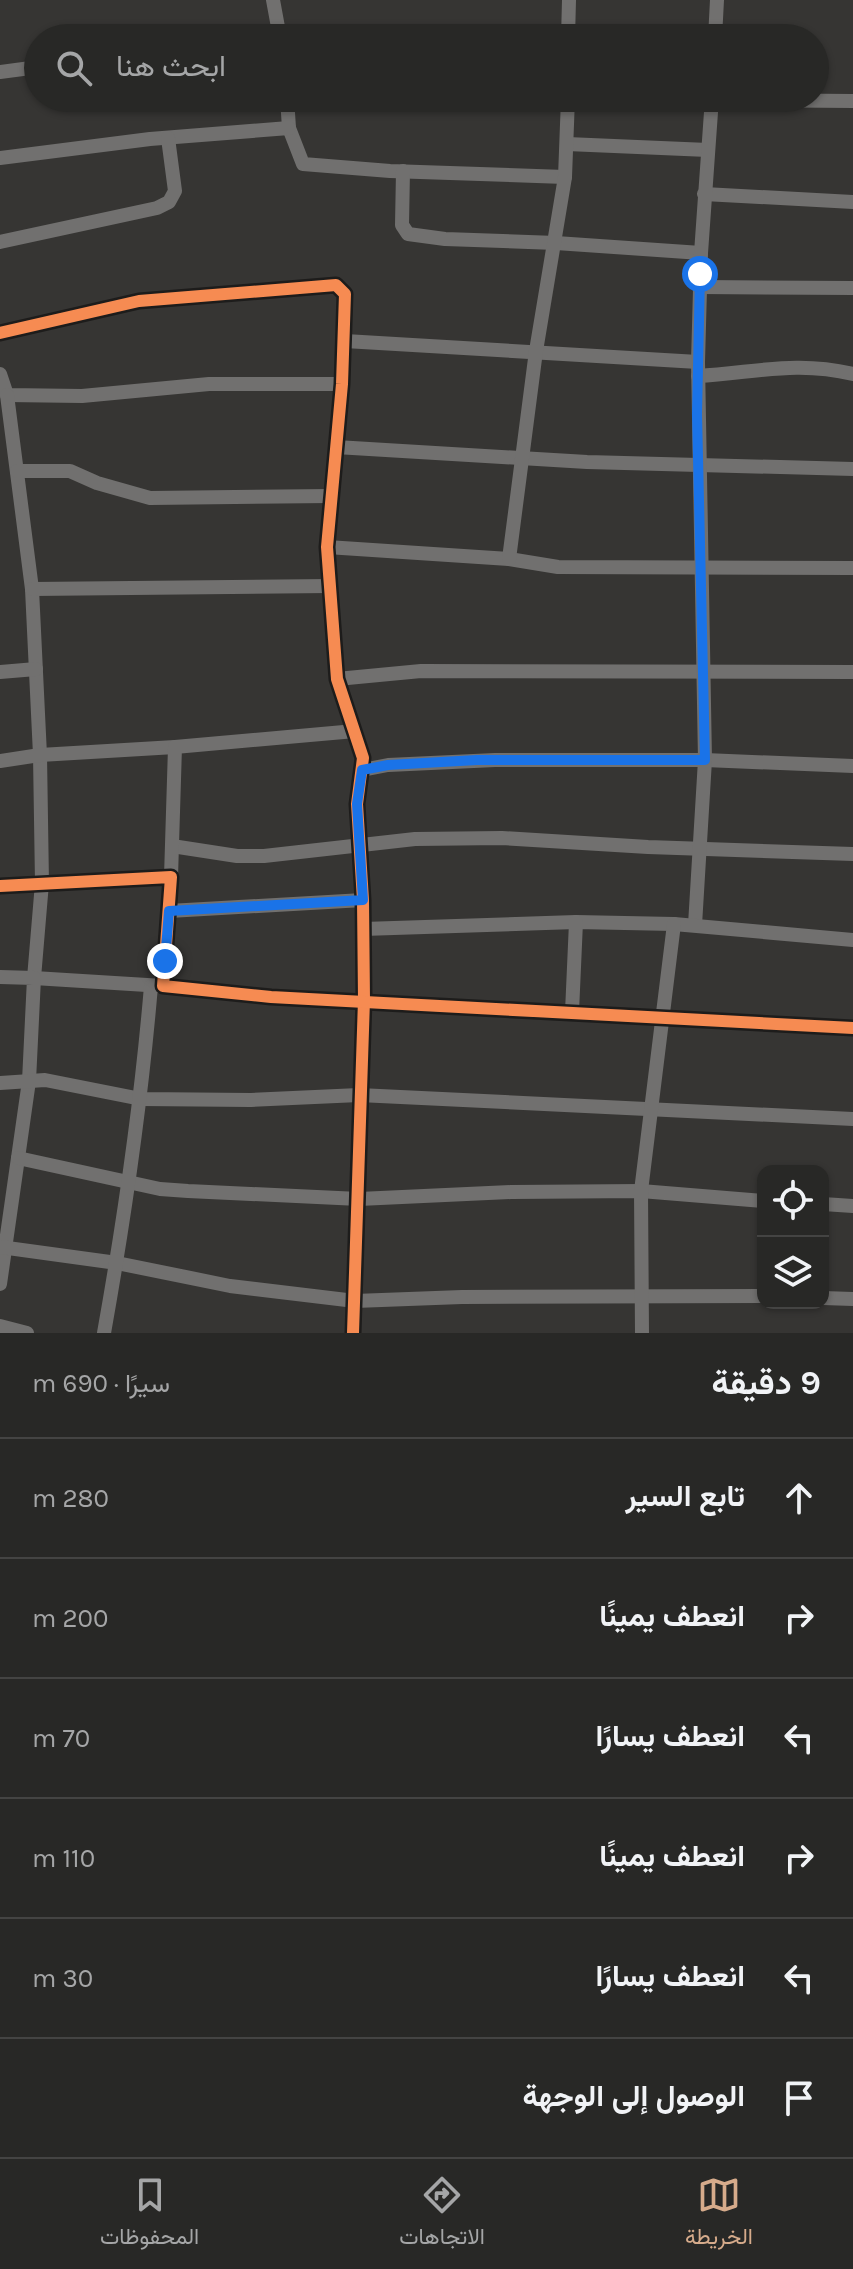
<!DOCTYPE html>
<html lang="ar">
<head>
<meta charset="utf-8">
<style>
  body { margin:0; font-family:Karla,Vazirmatn,sans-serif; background:#30302e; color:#f1f3f6; direction:rtl }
  .controls { position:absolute; right:24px; bottom:24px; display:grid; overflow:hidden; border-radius:16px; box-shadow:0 2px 6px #0004 }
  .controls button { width:72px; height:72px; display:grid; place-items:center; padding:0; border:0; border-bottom:2px solid #444443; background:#282826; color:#f1f3f6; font:40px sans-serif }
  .stop { position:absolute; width:24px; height:24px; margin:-18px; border:6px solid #1a73e8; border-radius:50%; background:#fff }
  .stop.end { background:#1a73e8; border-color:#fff; box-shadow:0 2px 8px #0008 }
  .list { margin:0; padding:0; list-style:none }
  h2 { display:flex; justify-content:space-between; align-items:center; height:104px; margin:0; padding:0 32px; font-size:34px }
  h2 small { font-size:26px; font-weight:400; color:#a5a6a7 }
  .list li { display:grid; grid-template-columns:52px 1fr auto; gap:24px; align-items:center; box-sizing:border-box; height:120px; padding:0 32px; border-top:2px solid #444443 }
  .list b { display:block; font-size:30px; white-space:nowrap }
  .list em { font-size:26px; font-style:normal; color:#a5a6a7 }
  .icon { flex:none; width:44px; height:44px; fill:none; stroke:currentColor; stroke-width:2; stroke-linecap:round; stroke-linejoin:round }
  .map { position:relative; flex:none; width:853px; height:1333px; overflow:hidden; direction:ltr }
  .search { position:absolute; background:#282826; box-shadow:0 2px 6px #0004; left:24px; right:24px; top:24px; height:88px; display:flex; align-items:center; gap:20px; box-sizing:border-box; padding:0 28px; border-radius:44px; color:#a5a6a7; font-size:30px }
  .sheet { height:824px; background:#282826 }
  nav { display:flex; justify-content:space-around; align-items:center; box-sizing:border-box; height:112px; border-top:2px solid #444443; background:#282826; font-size:22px; color:#a5a6a7 }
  nav a { display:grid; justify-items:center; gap:4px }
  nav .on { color:#d6ab8b }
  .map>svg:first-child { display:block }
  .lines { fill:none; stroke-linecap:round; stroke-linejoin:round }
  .minor { stroke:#71706f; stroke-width:14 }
  .cycleway-casing { stroke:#1d1c1b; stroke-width:17 }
  .cycleway { stroke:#f68b52; stroke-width:12 }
  .route { stroke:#1a73e8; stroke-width:10 }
</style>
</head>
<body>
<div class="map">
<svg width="853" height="1333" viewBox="0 0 853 1333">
  <rect width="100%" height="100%" fill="#363533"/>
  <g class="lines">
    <g class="minor">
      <path d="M273,0L280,38"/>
      <path d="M568,38L569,0"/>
      <path d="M715,38L717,0"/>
      <path d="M0,72L38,67"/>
      <path d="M287,98L289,128L303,164L390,171L565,177"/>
      <path d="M711,100L853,101"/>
      <path d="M567,144L708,150"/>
      <path d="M0,158L150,139L289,128"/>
      <path d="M403,171L402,225L408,234L445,239L556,243L701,253"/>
      <path d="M704,194L853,202"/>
      <path d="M0,242L157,208L169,202L175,191L168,138"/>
      <path d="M700,287L853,288"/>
      <path d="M0,333L139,301L336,285L345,294L342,384L327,547L337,679L363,758L357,804L363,900L364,1000L353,1333"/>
      <path d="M345,341L698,362"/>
      <path d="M0,374L7,395L82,396L209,384H342"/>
      <path d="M698,376C754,373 796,360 853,374"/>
      <path d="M7,395L32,589L40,755L42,883L34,978L163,986"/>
      <path d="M336,447L587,462L853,469"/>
      <path d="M17,471H70L97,483L150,498L331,496"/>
      <path d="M327,547L509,559L558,567L853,568"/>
      <path d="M509,559L536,351L565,177L568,98"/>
      <path d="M32,589L330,586"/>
      <path d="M0,672L36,669"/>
      <path d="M337,679L421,671L853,672"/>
      <path d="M0,761L40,755L175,747"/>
      <path d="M362,770L388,765L495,760H705L853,766"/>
      <path d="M172,846L237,856H264L415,839L502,838L648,847L853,854"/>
      <path d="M171,877L175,747L355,731"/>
      <path d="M0,886L171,877L163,986L271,997L853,1028"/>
      <path d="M169,911L363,900"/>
      <path d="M695,925L705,760L698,362L701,253L712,98"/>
      <path d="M363,929L576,922L674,924L853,940"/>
      <path d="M0,977L34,978L29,1081L0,1284"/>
      <path d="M572,1012L576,922"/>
      <path d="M0,1083L45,1080L141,1099L251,1100L359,1095L853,1119"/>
      <path d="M18,1158L160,1189L188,1191L359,1199L511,1192L641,1191L763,1201"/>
      <path d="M823,1204L853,1206"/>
      <path d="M0,1247L117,1263L230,1286L355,1301L462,1297L763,1296"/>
      <path d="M823,1298L853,1299"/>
      <path d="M0,1326L27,1333"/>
      <path d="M104,1333C125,1215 141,1105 151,986"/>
      <path d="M642,1333L641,1191L674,924"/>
    </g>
    <g class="cycleway-casing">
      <g id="cycleway">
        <path d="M0,333L139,301L336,285L345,294L342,384L327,547L337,679L363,758L357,804L363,900L364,1000L353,1333"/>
        <path d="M0,886L171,877L163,986L271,997L853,1028"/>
      </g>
    </g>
    <use href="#cycleway" class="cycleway"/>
  </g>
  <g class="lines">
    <path class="route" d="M165,961L169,911L363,900L357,804L362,770L388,765L477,760H705L697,414L700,274"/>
  </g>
</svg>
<div class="controls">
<button><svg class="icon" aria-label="locate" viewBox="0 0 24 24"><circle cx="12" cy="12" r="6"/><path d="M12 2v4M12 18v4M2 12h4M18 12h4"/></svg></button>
<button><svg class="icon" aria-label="layers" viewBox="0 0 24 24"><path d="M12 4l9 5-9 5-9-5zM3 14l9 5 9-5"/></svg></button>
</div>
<div class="stop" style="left:700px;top:274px"></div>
<div class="stop end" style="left:165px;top:961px"></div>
<div class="search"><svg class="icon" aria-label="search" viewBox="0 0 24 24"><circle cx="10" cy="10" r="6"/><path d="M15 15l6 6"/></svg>ابحث هنا</div>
</div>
<section class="sheet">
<h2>9 دقيقة<small>سيرًا · 690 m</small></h2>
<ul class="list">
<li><svg class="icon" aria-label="ahead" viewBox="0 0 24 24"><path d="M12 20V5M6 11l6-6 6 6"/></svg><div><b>تابع السير</b></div><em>280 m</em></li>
<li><svg class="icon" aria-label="right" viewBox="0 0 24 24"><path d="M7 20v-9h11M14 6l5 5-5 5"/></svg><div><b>انعطف يمينًا</b></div><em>200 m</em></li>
<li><svg class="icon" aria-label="left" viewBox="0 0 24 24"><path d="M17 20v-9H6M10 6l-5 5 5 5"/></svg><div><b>انعطف يسارًا</b></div><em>70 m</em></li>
<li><svg class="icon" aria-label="right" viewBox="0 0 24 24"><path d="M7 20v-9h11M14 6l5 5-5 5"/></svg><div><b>انعطف يمينًا</b></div><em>110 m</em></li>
<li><svg class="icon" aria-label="left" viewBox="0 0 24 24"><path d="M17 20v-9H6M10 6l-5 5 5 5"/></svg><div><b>انعطف يسارًا</b></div><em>30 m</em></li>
<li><svg class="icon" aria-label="arrive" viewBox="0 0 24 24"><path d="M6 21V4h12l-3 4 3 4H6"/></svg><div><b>الوصول إلى الوجهة</b></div></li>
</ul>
</section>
<nav>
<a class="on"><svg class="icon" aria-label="map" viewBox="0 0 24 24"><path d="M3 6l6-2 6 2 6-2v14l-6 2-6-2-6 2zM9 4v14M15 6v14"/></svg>الخريطة</a>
<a><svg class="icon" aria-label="directions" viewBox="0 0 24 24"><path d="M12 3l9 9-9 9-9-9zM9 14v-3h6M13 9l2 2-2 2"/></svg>الاتجاهات</a>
<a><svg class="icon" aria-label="saved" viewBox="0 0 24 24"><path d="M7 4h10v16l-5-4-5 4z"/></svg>المحفوظات</a>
</nav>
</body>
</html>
